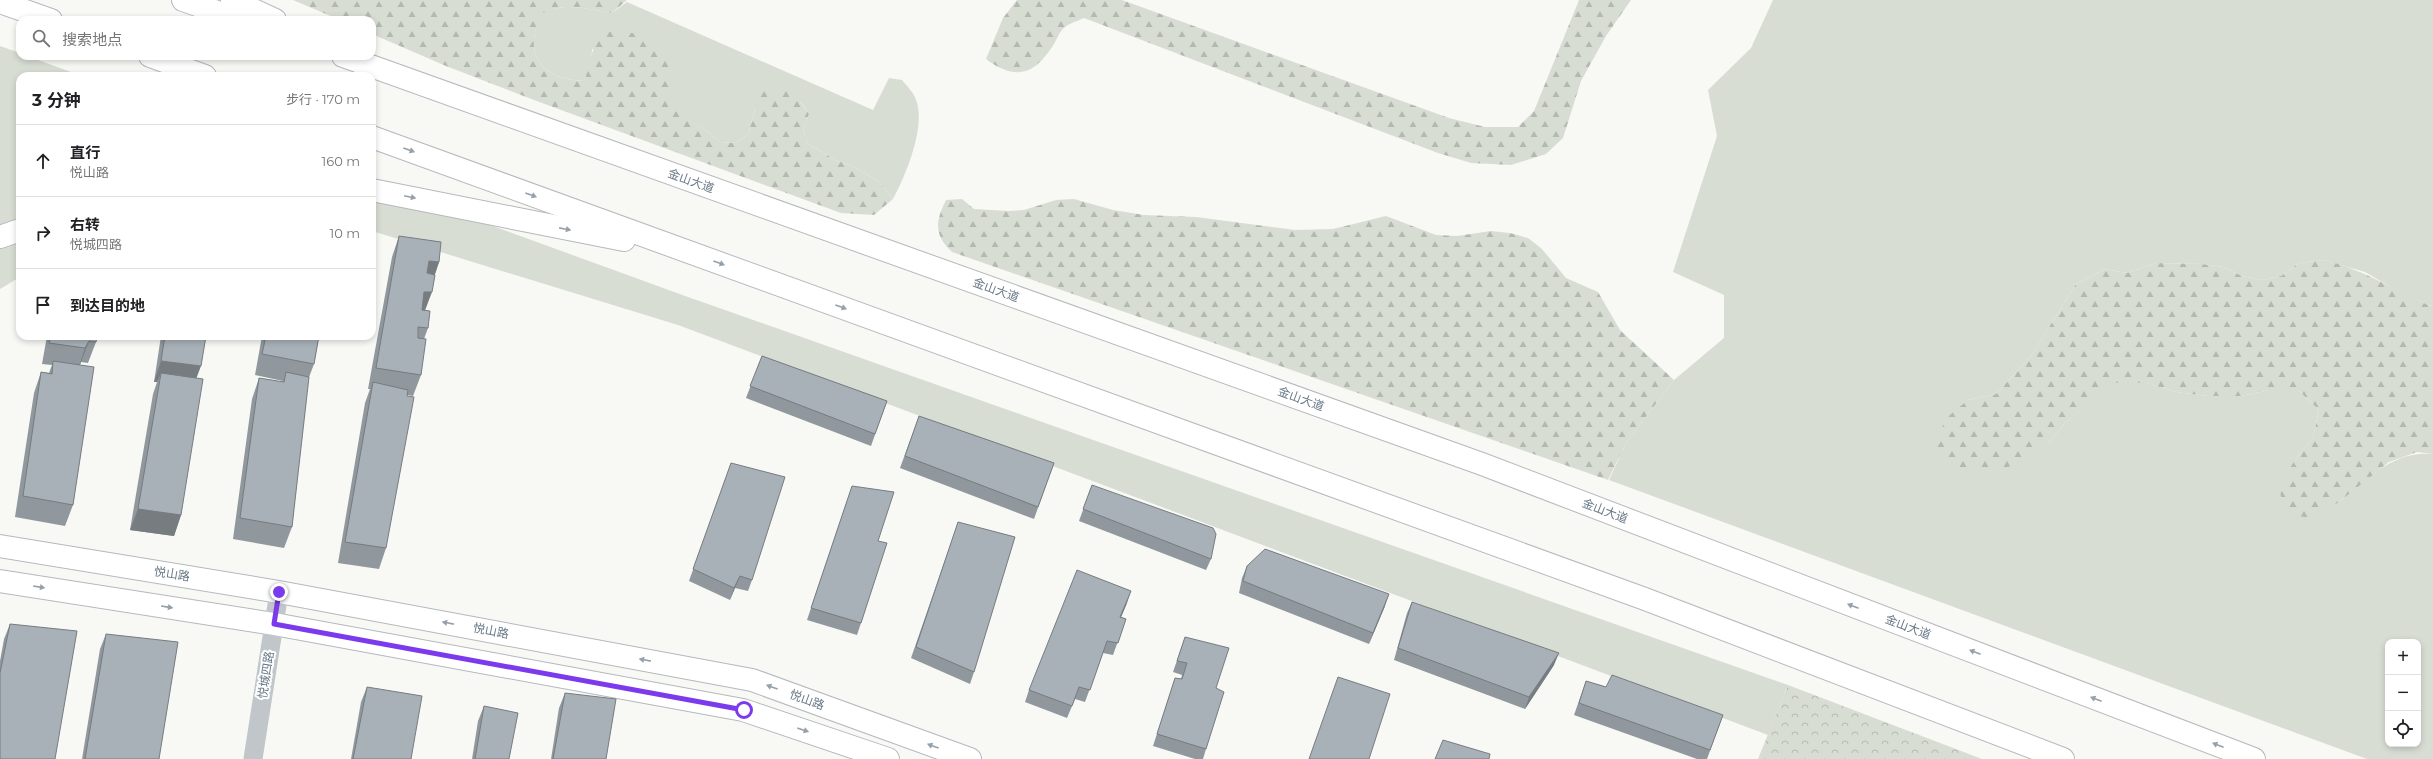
<!DOCTYPE html>
<html lang="zh">
<head>
<meta charset="utf-8">
<style>
  body { margin:0; font-family:Montserrat,"Noto Sans SC",sans-serif; background:#f2f2f2; color:#202124 }
  .controls { position:absolute; right:12px; bottom:12px; display:grid; overflow:hidden; border-radius:8px; box-shadow:0 2px 6px #0003 }
  .controls button { width:36px; height:36px; display:grid; place-items:center; padding:0; border:0; border-bottom:1px solid #e0e0e0; background:#fff; color:#202124; font:20px sans-serif }
  .stop { position:absolute; width:12px; height:12px; margin:-9px; border:3px solid #7c3aed; border-radius:50%; background:#fff }
  .stop.end { background:#7c3aed; border-color:#fff; box-shadow:0 1px 4px #0008 }
  .list { margin:0; padding:0; list-style:none }
  h2 { display:flex; justify-content:space-between; align-items:center; height:52px; margin:0; padding:0 16px; font-size:17px }
  h2 small { font-size:13px; font-weight:400; color:#757577 }
  .list li { display:grid; grid-template-columns:26px 1fr auto; gap:12px; align-items:center; box-sizing:border-box; height:72px; padding:0 16px; border-top:1px solid #e0e0e0 }
  .list b { display:block; font-size:15px; white-space:nowrap }
  .list p { margin:0; font-size:13px; white-space:nowrap; color:#757577 }
  .list em { font-size:13px; font-style:normal; color:#757577 }
  .icon { flex:none; width:22px; height:22px; fill:none; stroke:currentColor; stroke-width:2; stroke-linecap:round; stroke-linejoin:round }
  .map { position:relative; flex:none; width:2433px; height:759px; overflow:hidden }
  .search { position:absolute; background:#fff; box-shadow:0 2px 6px #0003; left:16px; top:16px; width:360px; height:44px; display:flex; align-items:center; gap:10px; box-sizing:border-box; padding:0 14px; border-radius:12px; color:#757577; font-size:15px }
  .panel { position:absolute; background:#fff; box-shadow:0 2px 6px #0003; left:16px; top:72px; width:360px; height:268px; border-radius:12px }
  .map>svg:first-child { display:block }
  .grass { fill:#d8ddd4; fill-rule:evenodd }
  .forest { fill:url(#forest-firs) }
  .park { fill:url(#park-crowns) }
  .lines { fill:none; stroke-linecap:round; stroke-linejoin:round }
  .secondary-casing { stroke:#b4b9be; stroke-width:24 }
  .trunk-casing { stroke:#b5b9bc; stroke-width:24 }
  .tertiary { stroke:#c1c6ca; stroke-width:19 }
  .secondary { stroke:#fff; stroke-width:22 }
  .trunk { stroke:#fff; stroke-width:22 }
  .wall { fill:#90989d }
  .shaded-wall { fill:#767c80 }
  .building { fill:#a8b1b7; stroke:#767c80 }
  .oneway { fill:#95a0ab }
  .route { stroke:#7c3aed; stroke-width:5 }
  .labels { text-anchor:middle; stroke-width:4; stroke-linejoin:round; paint-order:stroke }
  .street-label { font-size:12px; fill:#677887; stroke:#fff }
</style>
</head>
<body>
<div class="map">
<svg width="2433" height="759" viewBox="0 0 2433 759">
  <defs>
    <pattern id="forest-firs" width="22" height="20" patternUnits="userSpaceOnUse"><rect width="22" height="20" fill="#d8ddd4"/><path d="M5 1l3.5 6h-7zM16 11l3.5 6h-7z" fill="#b3b8b2"/></pattern>
    <pattern id="park-crowns" width="20" height="18" patternUnits="userSpaceOnUse"><rect width="20" height="18" fill="#d8ddd4"/><path d="M2 6a3 3 0 1 1 6 0M12 15a3 3 0 1 1 6 0" fill="none" stroke="#b3b8b2"/></pattern>
  </defs>
  <rect width="100%" height="100%" fill="#f8f8f5"/>
  <g class="grass">
    <path d="M1773,0H2433V307L2403,294L2365,272L2324,260L2299,263L2281,276L2262,280L2242,276L2223,267L2202,264L2156,263L2127,273L2105,269L2076,284L2031,356L1996,394L1968,400L2047,445L2065,423L2110,383H2147L2176,392L2207,396H2241L2269,390H2298L2319,410L2313,438L2295,460L2339,502C2368,479 2393,450 2433,454V759H2367L1609,480L1626,443L1674,380L1724,338V295L1673,272L1717,136L1708,90L1751,48ZM2388,642H2418V744H2388Z"/>
    <path d="M627,2L873,110L889,78L902,80C908,87 915,94 917,103C925,129 905,177 893,199L878,181L852,166L835,160L807,143L803,129L809,114L801,102L756,105L748,135L736,143L720,142L708,132L667,106L673,76L592,49L591,68L584,81C563,80 537,73 534,47C533,37 537,25 538,15C564,1 585,9 612,13Z"/>
    <path d="M0,46L20,53V56H27L82,76H20V277L0,289Z"/>
    <path d="M372,182L688,297L1788,685L1768,735L678,325L372,231Z"/>
  </g>
  <g class="forest">
    <path d="M293,0H627L612,13C585,9 564,1 539,15C537,25 533,37 534,47C537,73 563,80 584,81C591,67 590,46 602,36C611,29 621,31 632,33C653,36 672,51 673,75C674,85 669,96 668,106L708,132L720,142L736,143L748,135L756,105L764,91L778,88L792,90L809,114L803,129L807,143L835,160L852,166L878,181L893,199L874,215L841,213L534,100L446,66L372,34V20H340Z"/>
    <path d="M1017,0H1122L1449,118L1485,127H1518L1534,111L1579,0H1631L1606,36L1581,81L1563,138L1546,154L1511,165L1471,163L1438,153L1084,18C1078,21 1069,23 1064,28C1060,31 1057,39 1054,44C1035,74 1017,82 986,59L1003,18Z"/>
    <path d="M962,199L974,209L1008,211L1024,210L1056,200L1074,199L1113,210L1144,215L1196,217L1295,230L1333,229L1386,216L1436,235L1457,236L1491,231L1510,233L1528,238L1542,249L1566,278L1598,292L1620,330L1674,380L1626,443L1608,480L952,252C934,235 935,222 946,200Z"/>
    <path d="M2324,260C2363,269 2396,291 2433,307V454L2417,452L2389,462L2339,502L2312,518L2284,514L2279,486L2295,460L2313,438L2319,410L2298,390H2269L2241,396H2207L2176,392L2147,383H2111L2065,423L2047,445L2022,462L1991,473L1959,470L1936,446L1945,419L1968,400L1996,394L2031,356L2076,284L2105,269L2127,273L2156,263L2202,264L2223,267L2242,276L2262,280L2281,276L2299,263Z"/>
  </g>
  <path class="park" d="M1788,685L1982,759H1758Z"/>
  <g class="lines">
    <g class="secondary-casing">
      <g id="secondary">
        <path d="M0,546L279,592L752,680L970,759"/>
        <path d="M0,581L274,624L743,710L888,759"/>
      </g>
    </g>
    <g class="trunk-casing">
      <g id="trunk">
        <path d="M183,0L240,20"/>
        <path d="M232,0L275,20"/>
        <path d="M0,2L51,20"/>
        <path d="M150,56L205,76"/>
        <path d="M343,56L1482,464L2254,759"/>
        <path d="M372,137L1645,599L2063,759"/>
        <path d="M372,190L624,240"/>
        <path d="M0,237L20,230"/>
      </g>
    </g>
    <path class="tertiary" d="M253,759L279,592"/>
    <use href="#secondary" class="secondary"/>
    <use href="#trunk" class="trunk"/>
  </g>
  <g class="wall">
    <path d="M399,236L439,262L435,274L425,310L428,328L424,339L421,375L413,396L407,395L386,548L379,569L338,563L365,403L370,389H368L392,257Z"/>
    <path d="M47,336H97L96,342L88,363L81,362L80,365L73,505L65,526L15,517L34,393L41,372L49,373L52,365L42,364Z"/>
    <path d="M161,336H206L196,378L181,515L174,536L130,530L153,394L157,382H154Z"/>
    <path d="M262,336H319L314,364L308,380L292,527L284,548L233,539L252,399L259,378L283,382V381L255,375Z"/>
    <path d="M762,356L887,401L871,446L746,398Z"/>
    <path d="M919,416L1054,463L1034,519L900,468Z"/>
    <path d="M731,463L752,580L748,591L735,588L730,600L689,581Z"/>
    <path d="M1092,485L1211,559L1206,570L1079,521Z"/>
    <path d="M848,498L878,541L861,623L857,635L807,620Z"/>
    <path d="M954,534L974,672L970,684L911,658Z"/>
    <path d="M1247,566L1385,606L1369,644L1239,593L1242,578Z"/>
    <path d="M1412,602L1554,665L1525,709L1394,660L1407,613Z"/>
    <path d="M1127,603L1121,617L1126,619L1113,655L1103,653L1085,702L1075,699L1067,718L1025,702L1029,690Z"/>
    <path d="M10,624L0,759V661L4,639Z"/>
    <path d="M106,634L159,759H82L100,649Z"/>
    <path d="M1185,637L1216,688L1206,749L1203,759H1195L1153,746L1175,678L1181,679L1182,675L1173,672Z"/>
    <path d="M1586,681L1606,687L1723,715L1707,759H1697L1574,715Z"/>
    <path d="M367,687L411,759H351L361,702Z"/>
    <path d="M565,693L606,759H551L559,708Z"/>
    <path d="M484,706L509,759H472L478,721Z"/>
  </g>
  <g class="shaded-wall">
    <path d="M429,261L439,262L432,283L421,282Z"/>
    <path d="M424,292H432L424,313H417Z"/>
    <path d="M89,341L81,362L78,369L85,348Z"/>
    <path d="M161,361L201,366L193,387L161,373L157,382H154Z"/>
    <path d="M138,509L181,515L174,536L130,530Z"/>
    <path d="M740,576L730,600L734,588Z"/>
    <path d="M1131,591L1127,603L1116,629L1120,617Z"/>
    <path d="M1389,594L1385,606L1369,644L1373,633Z"/>
    <path d="M1559,653L1554,665L1525,709L1529,697Z"/>
  </g>
  <g class="building">
    <path d="M399,236L441,242L439,262L429,261L427,273L435,275L432,292H424L422,310L430,311L428,328L418,327V338L426,339L421,375L376,368Z"/>
    <path d="M51,336H97L96,342L89,341L85,348L49,343Z"/>
    <path d="M165,336H206L201,366L161,361Z"/>
    <path d="M266,336H319L314,364L262,354Z"/>
    <path d="M762,356L887,401L875,434L750,386Z"/>
    <path d="M53,361L94,367L73,505L23,496L41,372L52,374Z"/>
    <path d="M286,372L309,377L292,527L240,518L259,378L284,382Z"/>
    <path d="M161,373L203,379L181,515L138,509Z"/>
    <path d="M373,382L408,390L407,396L414,397L386,548L345,542Z"/>
    <path d="M919,416L1054,463L1038,507L905,456Z"/>
    <path d="M731,463L785,477L752,580L740,576L734,588L693,569Z"/>
    <path d="M1092,485L1213,528L1216,534L1211,559L1083,509Z"/>
    <path d="M852,486L894,492L878,541L887,543L861,623L811,608Z"/>
    <path d="M958,522L1015,537L974,672L916,647Z"/>
    <path d="M1265,549L1389,594L1373,633L1243,581L1247,566Z"/>
    <path d="M1077,570L1131,591L1120,617L1126,619L1118,643L1107,641L1090,690L1079,687L1072,706L1029,690Z"/>
    <path d="M1412,602L1559,653L1529,697L1398,648Z"/>
    <path d="M10,624L77,631L55,759H0V673Z"/>
    <path d="M106,634L178,642L159,759H85Z"/>
    <path d="M1185,637L1229,648L1216,688L1224,692L1206,749L1157,734L1175,678L1182,679L1187,663L1177,661Z"/>
    <path d="M1612,675L1723,715L1710,750L1579,703L1586,681L1606,687Z"/>
    <path d="M1338,677L1390,694L1369,759H1309Z"/>
    <path d="M367,687L422,696L411,759H353Z"/>
    <path d="M565,693L616,699L606,759H553Z"/>
    <path d="M484,706L518,713L509,759H475Z"/>
    <path d="M1443,740L1490,754L1489,759H1435Z"/>
  </g>
  <defs><path id="oneway-solid" d="M-6-.8H1V-3.2L6.5 0L1 3.2V.8H-6Z"/></defs>
  <g class="oneway">
    <use href="#oneway-solid" transform="translate(409 150) rotate(20)"/>
    <use href="#oneway-solid" transform="translate(531 195) rotate(20)"/>
    <use href="#oneway-solid" transform="translate(410 197) rotate(12)"/>
    <use href="#oneway-solid" transform="translate(565 229) rotate(11)"/>
    <use href="#oneway-solid" transform="translate(719 263) rotate(20)"/>
    <use href="#oneway-solid" transform="translate(841 307) rotate(20)"/>
    <use href="#oneway-solid" transform="translate(39 587) rotate(9)"/>
    <use href="#oneway-solid" transform="translate(1853 606) rotate(-159)"/>
    <use href="#oneway-solid" transform="translate(167 607) rotate(9)"/>
    <use href="#oneway-solid" transform="translate(448 623) rotate(-169)"/>
    <use href="#oneway-solid" transform="translate(1975 652) rotate(-159)"/>
    <use href="#oneway-solid" transform="translate(645 660) rotate(-169)"/>
    <use href="#oneway-solid" transform="translate(772 687) rotate(-160)"/>
    <use href="#oneway-solid" transform="translate(2096 699) rotate(-159)"/>
    <use href="#oneway-solid" transform="translate(803 730) rotate(19)"/>
    <use href="#oneway-solid" transform="translate(2218 745) rotate(-159)"/>
    <use href="#oneway-solid" transform="translate(933 746) rotate(-160)"/>
  </g>
  <g class="lines">
    <path class="route" d="M279,592L274,624L744,710"/>
  </g>
  <g class="labels">
    <g class="street-label">
      <text transform="translate(691 181) rotate(20)" y="4">金山大道</text>
      <text transform="translate(996 290) rotate(20)" y="4">金山大道</text>
      <text transform="translate(1301 399) rotate(20)" y="4">金山大道</text>
      <text transform="translate(1605 511) rotate(21)" y="4">金山大道</text>
      <text transform="translate(172 574) rotate(9)" y="4">悦山路</text>
      <text transform="translate(1908 627) rotate(21)" y="4">金山大道</text>
      <text transform="translate(491 631) rotate(11)" y="4">悦山路</text>
      <text transform="translate(266 675) rotate(-81)" y="4">悦城四路</text>
      <text transform="translate(807 700) rotate(20)" y="4">悦山路</text>
    </g>
  </g>
</svg>
<div class="controls">
<button>+</button>
<button>−</button>
<button><svg class="icon" aria-label="locate" viewBox="0 0 24 24"><circle cx="12" cy="12" r="6"/><path d="M12 2v4M12 18v4M2 12h4M18 12h4"/></svg></button>
</div>
<div class="stop" style="left:744px;top:710px"></div>
<div class="stop end" style="left:279px;top:592px"></div>
<div class="search"><svg class="icon" aria-label="search" viewBox="0 0 24 24"><circle cx="10" cy="10" r="6"/><path d="M15 15l6 6"/></svg>搜索地点</div>
<section class="panel">
<h2>3 分钟<small>步行 · 170 m</small></h2>
<ul class="list">
<li><svg class="icon" aria-label="ahead" viewBox="0 0 24 24"><path d="M12 20V5M6 11l6-6 6 6"/></svg><div><b>直行</b><p>悦山路</p></div><em>160 m</em></li>
<li><svg class="icon" aria-label="right" viewBox="0 0 24 24"><path d="M7 20v-9h11M14 6l5 5-5 5"/></svg><div><b>右转</b><p>悦城四路</p></div><em>10 m</em></li>
<li><svg class="icon" aria-label="arrive" viewBox="0 0 24 24"><path d="M6 21V4h12l-3 4 3 4H6"/></svg><div><b>到达目的地</b></div></li>
</ul>
</section>
</div>
</body>
</html>
